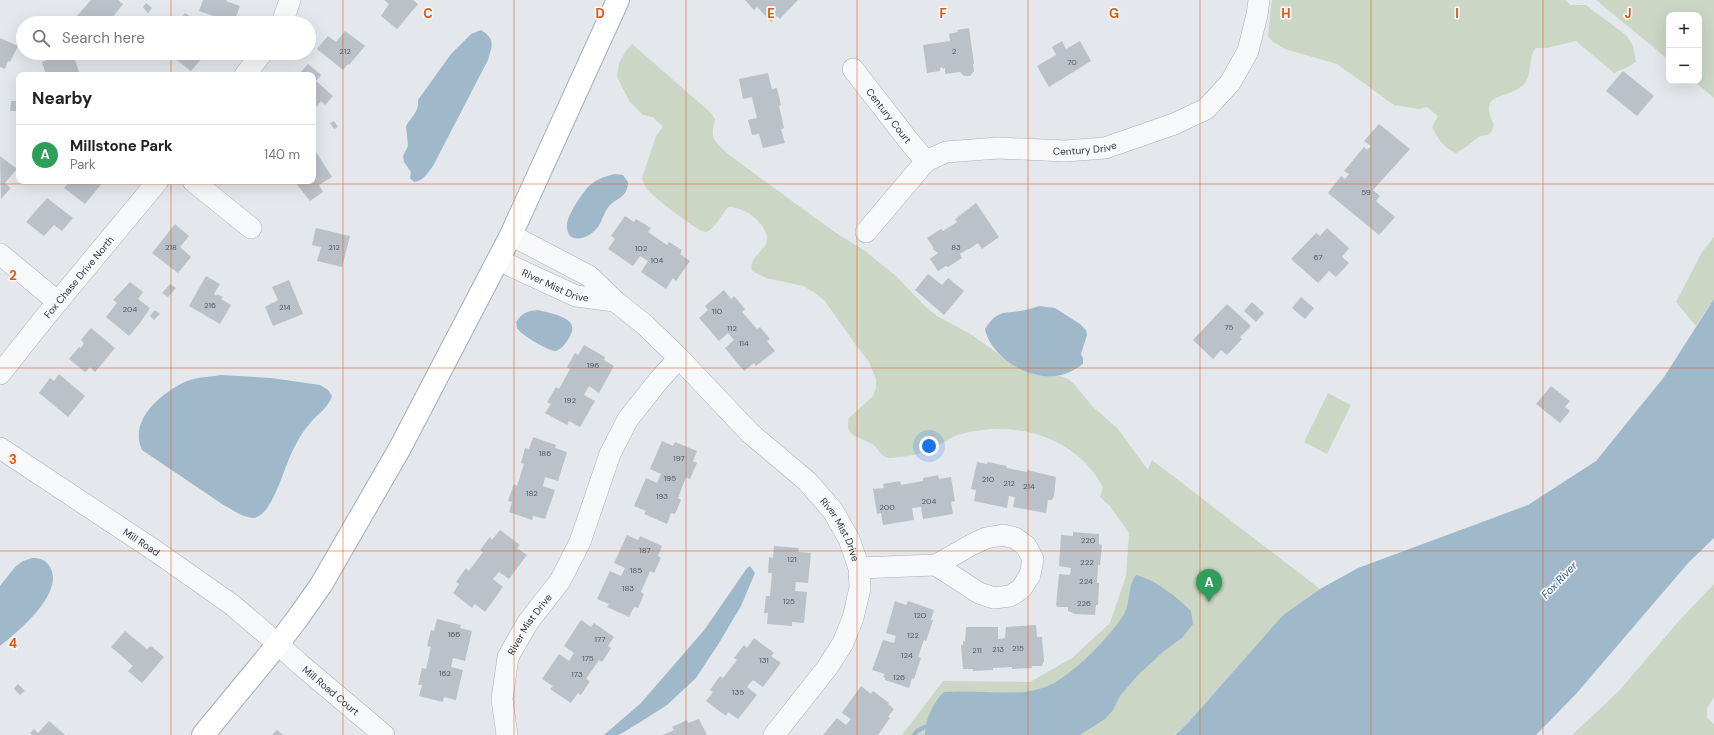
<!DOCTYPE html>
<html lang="en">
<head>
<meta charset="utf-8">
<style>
  body { margin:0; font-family:"DM Sans",sans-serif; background:#f6f6f6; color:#222 }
  .controls { position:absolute; right:12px; top:12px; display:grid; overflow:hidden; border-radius:8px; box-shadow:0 4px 16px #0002 }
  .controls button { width:36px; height:36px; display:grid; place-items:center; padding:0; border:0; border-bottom:1px solid #e0e0e0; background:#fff; color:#222; font:20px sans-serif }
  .you { position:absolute; left:929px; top:446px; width:14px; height:14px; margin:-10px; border:3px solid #fff; border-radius:50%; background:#1a73e8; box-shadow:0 0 0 6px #1a73e833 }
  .badge { display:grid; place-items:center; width:26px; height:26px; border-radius:50%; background:#b45309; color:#fff; font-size:13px; font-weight:700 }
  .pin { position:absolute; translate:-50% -33px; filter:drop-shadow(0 1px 2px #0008) }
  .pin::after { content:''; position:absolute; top:21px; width:14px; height:12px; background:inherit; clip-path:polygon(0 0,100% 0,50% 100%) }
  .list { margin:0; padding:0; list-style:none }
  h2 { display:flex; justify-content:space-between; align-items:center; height:52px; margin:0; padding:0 16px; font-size:17px }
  h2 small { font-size:13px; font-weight:400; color:#767676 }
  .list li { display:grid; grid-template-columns:26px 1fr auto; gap:12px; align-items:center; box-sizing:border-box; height:60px; padding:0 16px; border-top:1px solid #e0e0e0 }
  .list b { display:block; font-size:15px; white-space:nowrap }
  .list p { margin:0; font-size:13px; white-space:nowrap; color:#767676 }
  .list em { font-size:13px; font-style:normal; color:#767676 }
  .icon { flex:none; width:22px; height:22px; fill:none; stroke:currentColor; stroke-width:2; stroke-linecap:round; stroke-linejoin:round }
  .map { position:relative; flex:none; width:1714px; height:735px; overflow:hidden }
  .search { position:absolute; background:#fff; box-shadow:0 4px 16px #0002; left:16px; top:16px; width:300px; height:44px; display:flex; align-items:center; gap:10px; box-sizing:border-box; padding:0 14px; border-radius:22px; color:#767676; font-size:15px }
  .panel { position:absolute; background:#fff; box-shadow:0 4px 16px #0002; left:16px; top:72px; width:300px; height:112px; border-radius:8px }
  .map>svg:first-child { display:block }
  .green { fill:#cbd6c5 }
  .water { fill:#9fb9cb }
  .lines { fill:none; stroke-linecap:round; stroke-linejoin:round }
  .stream { stroke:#9fb9cb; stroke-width:4.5 }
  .building { fill:#bbc1c9 }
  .minor-casing { stroke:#a9afb6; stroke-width:22 }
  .major-casing { stroke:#a3adb8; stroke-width:24 }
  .minor { stroke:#f7f8fa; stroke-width:21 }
  .major { stroke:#fff; stroke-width:22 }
  .grid { fill:none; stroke:#df570f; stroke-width:1; stroke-opacity:0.55 }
  .labels { text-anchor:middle; stroke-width:3.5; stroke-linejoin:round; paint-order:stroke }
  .number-label { font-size:8px; fill:#4f5a65 }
  .street-label { font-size:10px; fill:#2b3744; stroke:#f4f6f9 }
  .water-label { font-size:11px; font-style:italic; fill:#345b79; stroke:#f4f6f9 }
  .grid-label { font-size:13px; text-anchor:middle; font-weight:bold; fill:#df570f; stroke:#f4f6f9; stroke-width:3.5; stroke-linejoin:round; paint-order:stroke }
</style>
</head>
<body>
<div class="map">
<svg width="1714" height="735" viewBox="0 0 1714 735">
  <rect width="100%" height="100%" fill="#e4e8ec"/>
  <g class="green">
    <path d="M1272,0H1565L1571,5H1586L1626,35L1633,46L1636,62L1626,68L1614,73L1576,41L1547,48H1536C1527,58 1533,73 1525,83C1511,101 1476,89 1494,125L1491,132L1488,135L1480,136L1466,147L1456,153C1444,148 1438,139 1432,127L1438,116L1427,107L1419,109L1394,105L1337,64L1285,49L1273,42L1268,36Z"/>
    <path d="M1596,0H1714V98L1694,81H1699V15H1669V60Z"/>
    <path d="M632,44L710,112L715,119C710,140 713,139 728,154L833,231L865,251L896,276L928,309L937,316L972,335L1011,363L1025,371L1034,374L1059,376L1068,379L1075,385L1092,406L1118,429L1148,470L1152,460L1320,589L1283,615L1188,723L1174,735H902L943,681L1030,682L1072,658L1110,623L1126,576L1129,533L1110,506L1100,497L1103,487C1075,435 1012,419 958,435C948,438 941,445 931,449C919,455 904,457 890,458C881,458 879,448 872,444C861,437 843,437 849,418L873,396L876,388V379L869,362L855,344L825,301L815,293L803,286L766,278L752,271C748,256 767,252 767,238C766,222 743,206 728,207C723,213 713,231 706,232C699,233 652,196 647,189C644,185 643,182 642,178L656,136L663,127L653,117L643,115L630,102L617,77L619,63L626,51Z"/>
    <path d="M1714,237V299L1696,326L1676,302L1702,252Z"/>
    <path d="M1328,393L1351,405L1327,454L1304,442Z"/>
    <path d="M1714,584V697L1707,708V718L1714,724V735H1572L1619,691L1678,622Z"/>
  </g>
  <g class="water">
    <path d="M481,30C496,39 492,46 488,60L433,166C427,173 424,181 414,182L410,178L411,172L404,162L403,156L408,146L406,126C412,116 419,112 418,100L451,54L471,34Z"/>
    <path d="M615,174L623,175L628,182C628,199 615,197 607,209C603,215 602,222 597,228C589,239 566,246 567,225C567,215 583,192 590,185C597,179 606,176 615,174Z"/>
    <path d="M1714,299V538L1689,562L1576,694L1536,735H1175L1188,723L1283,615L1320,589L1358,568L1528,505L1596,461L1664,377Z"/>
    <path d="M1039,306L1055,308L1080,324L1086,330L1087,335L1081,354L1083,358V364C1076,369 1069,373 1061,375C1031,382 991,358 985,329C998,310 1001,314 1020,311C1027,310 1033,308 1039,306Z"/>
    <path d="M538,310C551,314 583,317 569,338C566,343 562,349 556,351C549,352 520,334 517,328C516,326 517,324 516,322C522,313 527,311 538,310Z"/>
    <path d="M221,375L271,378L320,385L328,390L332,396C328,408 319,413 311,422C303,431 298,440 293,450C284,467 274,510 257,517C248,521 233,510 225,506L142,450C128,420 162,392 187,381C197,377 210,377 221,375Z"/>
    <path d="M32,558C41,558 46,560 50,567C65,593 18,632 0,646V586L15,567L23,561Z"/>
    <path d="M750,566L755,573L741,606L719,643L696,678L667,705L642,721L619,735H604L641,703L705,629L747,568Z"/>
    <path d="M1136,575C1156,580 1177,597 1191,611L1193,624L1182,638L1164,651L1138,675L1120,696L1113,710L1105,719L1080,735H925C925,719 933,703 944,692C970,690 999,694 1024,692C1032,691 1044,688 1050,685C1074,674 1109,637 1123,616C1131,604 1127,587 1136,575Z"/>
  </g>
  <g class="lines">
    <path class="stream" d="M914,735L917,731L925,727"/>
  </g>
  <g class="building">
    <path d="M91,0H118L123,4L108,23H81L75,18Z"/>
    <path d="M203,0H227L226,1L240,6L234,23L199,11Z"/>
    <path d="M384,0H413L418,4L397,29L381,16L389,4Z"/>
    <path d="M745,0H798L780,19L777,16L771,22L757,7L754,10Z"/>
    <path d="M146,3L152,8L148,13L143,7Z"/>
    <path d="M185,13L191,17L187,23L181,19Z"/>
    <path d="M969,28L974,64H973L974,71L970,76H964L960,72L945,74V68L943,69L942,67L940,68V71L927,73L923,45L950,41L949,34L958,32L957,30Z"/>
    <path d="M345,31L365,46L349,65L348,64L343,70L317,49L328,36L336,42Z"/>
    <path d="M0,38L18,46L10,62L8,61L5,69L0,67Z"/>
    <path d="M1062,41L1066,49L1080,41L1091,61L1049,87L1037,66L1056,55L1052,47Z"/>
    <path d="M54,53H73L79,72L71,75H46L42,62L53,58L55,56Z"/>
    <path d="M178,53H203L200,58L201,59L191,71L174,58Z"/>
    <path d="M308,64L321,75L316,81L333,96L325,105L321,101L313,111V75H298Z"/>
    <path d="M1623,71L1654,96L1637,116L1606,91Z"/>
    <path d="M768,73L772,89L777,88L781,105L779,106L784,128L781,129L785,143L763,148L759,134L752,135L748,120L757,118L752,97L743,99L739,79Z"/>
    <path d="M11,101H19V111H10Z"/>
    <path d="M334,121L338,127L334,129L330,123Z"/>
    <path d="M1379,124L1410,149L1373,190L1380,196L1376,201L1395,217L1379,235L1328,193L1341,176L1345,179L1349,174L1344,171L1364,147L1367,150L1371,146L1364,141Z"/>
    <path d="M313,147L332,177L319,185L323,192L310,201L295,182L313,181Z"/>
    <path d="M0,156L17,169L5,183L11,188L1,199Z"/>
    <path d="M70,181H104L85,204L64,188Z"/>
    <path d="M47,198L73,218L62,231L54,225L44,236L26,222Z"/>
    <path d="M976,203L999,237L982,249L978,243L969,249H968L960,254L962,258L948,267L946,266L938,271L930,259L938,253L933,249V247L927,238L941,229L943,231L957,222L955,219Z"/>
    <path d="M625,216L634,222L636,219L651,228L648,232L667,245L669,242L682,250L680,254L690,261L676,281L673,278L666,289L641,272L648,261L640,256L633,266L608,249L615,239L611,236Z"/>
    <path d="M175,224L189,236L180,247L191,257L178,273L152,253Z"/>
    <path d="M316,228L350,236L342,267L317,261L321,247L312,245Z"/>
    <path d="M1327,228L1349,248L1342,257L1349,263L1336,277L1329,271L1318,283L1291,259L1316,233L1320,236Z"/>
    <path d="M928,274L942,285L948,278L964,291L944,315L915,290Z"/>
    <path d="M206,276L220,284L214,294L216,296L217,294L223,297L221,299L231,305L220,324L189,306Z"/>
    <path d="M289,280L303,314L273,326L265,307L278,300L272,287Z"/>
    <path d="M130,282L143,292L138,299L150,308L140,323L129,336L106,317L117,303L113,300Z"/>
    <path d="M170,284L176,288L168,297L162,293Z"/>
    <path d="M724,290L731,299L734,296L745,309L742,312L757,329L760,327L770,339L767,341L775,351L756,366L754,363L744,371L725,348L734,340L728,333L719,341L699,318L708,310L705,306Z"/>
    <path d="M1301,297L1314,308L1305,319L1292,308Z"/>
    <path d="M1252,302L1264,313L1256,322L1244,311Z"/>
    <path d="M1227,304L1251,326L1240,337L1242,339L1227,355L1221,350L1213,359L1193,340Z"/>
    <path d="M155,310L160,314L154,320L150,316Z"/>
    <path d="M91,328L115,348L95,372L90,367L85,372L69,359L79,347L81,348L84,343L81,340Z"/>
    <path d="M584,345L605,357L604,360L614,366L599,393L589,386L584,395L595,401L580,427L569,421L567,425L545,413L551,404L547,402L556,387L559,389L570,369L567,367L575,353L578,355Z"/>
    <path d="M59,374L85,396L68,417L39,393L50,378L54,381Z"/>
    <path d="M1551,386L1570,401L1565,407L1570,411L1560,423L1536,404Z"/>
    <path d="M533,437L556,445L555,448L567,452L558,481L545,477L543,486L555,490L545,519L533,516L532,520L509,512L512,502L508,501L514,484L517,486L524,464L521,463L525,448L529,449Z"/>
    <path d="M662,441L673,446L675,442L697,451L693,461L697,463L690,479L686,477L678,498L681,500L675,514L671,513L667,524L644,514L646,511L634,506L646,478L657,483L661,474L650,469Z"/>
    <path d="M977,462L987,464L988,462L1007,466L1006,468L1027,472V470L1056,477L1054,496L1052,500H1047L1048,501L1046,513L1013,507L1015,497L1009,496L1007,508L974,501L976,490L971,489Z"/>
    <path d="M938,475L939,479L951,477L955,501L951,502L953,514L923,519L921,507L912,508L914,520L883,525L881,513L877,514L873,489L884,488L883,484L900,481L901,485L923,481V478Z"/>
    <path d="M500,530L520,545L517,548L527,555L509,579L499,572L493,579L503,587L485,612L475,604L472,608L453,593L459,584L456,582L466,568L469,571L483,552L480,550L490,537L492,540Z"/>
    <path d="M1073,532L1099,534V544L1102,545L1100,565H1098L1097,583H1099L1098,605H1096L1095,615L1075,614L1068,611V607H1057L1056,605L1059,574L1070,575L1071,568L1059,566L1061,535L1073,536Z"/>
    <path d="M627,535L638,540L640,536L662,546L658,556L661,558L654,573L650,571L641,592L644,594L638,608L634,607L629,617L607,607L609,604L597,599L610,571L621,576L625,568L614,563Z"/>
    <path d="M774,546L799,548L798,552L811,553L808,583L796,582L795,591L807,592L804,623L792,622V626L767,624L768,613H764L766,596H770L772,573H768L769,557L773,558Z"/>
    <path d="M895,601L906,605L908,601L934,610L931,620H933L926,641L924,640L918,657L921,658L914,679L912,678L909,688L885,680V678L883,677L885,674L872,670L883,640L894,643L896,636L886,633Z"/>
    <path d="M437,619L461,625L460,628L472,631L465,661L453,658L451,667L463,670L456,700L444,697L443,702L419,696L422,685H418L422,668L426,669L431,647L427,646L431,630L434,631Z"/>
    <path d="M581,620L591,627L594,623L614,637L608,646L611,648L602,662L599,660L586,679L590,681L581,695L578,693L571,703L550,689L553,686L542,679L559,654L569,661L574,653L564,646Z"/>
    <path d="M1036,625L1037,637H1042L1044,661L1042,666H1032V668L1012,669V667L993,668V670L973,671V669H963L961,645H963V641H965L966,627H998V639L1005,638L1006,627Z"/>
    <path d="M125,631L147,649L151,646L164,657L142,683L128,671L133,666L111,647Z"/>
    <path d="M754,638L774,653L771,656L781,663L763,687L753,680L747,687L757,695L738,719L728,712L726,716L706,701L713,692L710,690L720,676L723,678L737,660L734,658L744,645L747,648Z"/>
    <path d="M18,684L25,691L20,695L14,689Z"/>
    <path d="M861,686L871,694L873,691L889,703L888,704L894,709L888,717L890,718L878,735H823L837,718L846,725L851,719L842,713L843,711Z"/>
    <path d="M699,719L707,735H663L674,730L672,727L687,720L688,723Z"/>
    <path d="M49,721L65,735H32L30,733L34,729L38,733Z"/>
    <path d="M277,730L283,735H272Z"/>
  </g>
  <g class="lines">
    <g class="minor-casing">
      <g id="minor">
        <path d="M282,23L290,0"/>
        <path id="s1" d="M853,69L912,145L926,161"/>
        <path d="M245,75L262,53"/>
        <path d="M193,181L251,228"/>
        <path id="s2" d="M866,232L926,161L946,152L998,148L1065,151L1105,148L1174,124L1206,109L1230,83L1248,51L1257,15L1259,0"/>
        <path id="s3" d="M511,235L589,276L615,301L645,325L679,358L750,433L807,481L833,511L849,539L859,568L860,588L853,618L843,643L827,668L774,735"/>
        <path d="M0,254L58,302"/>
        <path id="s4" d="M498,260L576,296L615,301"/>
        <path id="s5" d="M0,374L46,316L158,181"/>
        <path id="s6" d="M0,448L154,550L231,604L278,644L301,665L384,735"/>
        <path d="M859,568L936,565L979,593L994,598L1010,596L1021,589L1030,575L1033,559L1026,546L1015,538L1003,535L986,538L971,545L936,565"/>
        <path id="s7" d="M507,735L502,699L508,657L528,622L560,581L580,542L610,454L628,419L659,380L679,358"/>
      </g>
    </g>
    <g class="major-casing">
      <path id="major" d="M203,735L278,644L297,619L321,585L400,448L511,235L618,0"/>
    </g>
    <use href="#minor" class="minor"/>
    <use href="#major" class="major"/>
  </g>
  <path class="grid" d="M171,0V23M343,0V735M514,0V735M686,0V735M857,0V735M1028,0V735M1200,0V735M1371,0V735M1543,0V735M171,53V75M171,181V735M0,184H1714M0,368H1714M0,551H1714"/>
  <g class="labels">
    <g class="number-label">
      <text x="345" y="54">212</text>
      <text x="954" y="54">2</text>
      <text x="1072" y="65">70</text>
      <text x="1366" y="195">59</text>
      <text x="171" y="250">218</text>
      <text x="334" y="250">212</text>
      <text x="956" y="250">83</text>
      <text x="641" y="251">102</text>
      <text x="1318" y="260">67</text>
      <text x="657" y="263">104</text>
      <text x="210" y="308">216</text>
      <text x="285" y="310">214</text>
      <text x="130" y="312">204</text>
      <text x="717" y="314">110</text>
      <text x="1229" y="330">75</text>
      <text x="732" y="331">112</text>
      <text x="744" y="346">114</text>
      <text x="593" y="368">196</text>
      <text x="570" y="403">192</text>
      <text x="545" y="456">186</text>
      <text x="679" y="461">197</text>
      <text x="670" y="481">195</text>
      <text x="988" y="482">210</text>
      <text x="1009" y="486">212</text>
      <text x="1029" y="489">214</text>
      <text x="532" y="496">182</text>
      <text x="662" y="499">193</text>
      <text x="929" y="504">204</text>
      <text x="887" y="510">200</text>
      <text x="1088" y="543">220</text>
      <text x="645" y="553">187</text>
      <text x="792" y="562">121</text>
      <text x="1087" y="565">222</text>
      <text x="636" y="573">185</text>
      <text x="1086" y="584">224</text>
      <text x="628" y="591">183</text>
      <text x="789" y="604">125</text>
      <text x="1084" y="606">226</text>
      <text x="920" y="618">120</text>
      <text x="454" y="637">166</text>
      <text x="913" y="638">122</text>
      <text x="600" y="642">177</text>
      <text x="1018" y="651">215</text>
      <text x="998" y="652">213</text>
      <text x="977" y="653">211</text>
      <text x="907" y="658">124</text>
      <text x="588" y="661">175</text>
      <text x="764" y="663">131</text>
      <text x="445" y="676">162</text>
      <text x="577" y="677">173</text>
      <text x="899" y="680">126</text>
      <text x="738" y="695">135</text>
    </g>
    <g class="street-label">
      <text dy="4" stroke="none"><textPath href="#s1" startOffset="59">Century Court</textPath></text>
      <text dy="4" stroke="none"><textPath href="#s2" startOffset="254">Century Drive</textPath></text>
      <text dy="4" stroke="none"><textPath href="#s5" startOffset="125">Fox Chase Drive North</textPath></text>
      <text dy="4" stroke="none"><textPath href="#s4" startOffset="63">River Mist Drive</textPath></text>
      <text dy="4" stroke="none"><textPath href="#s3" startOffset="447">River Mist Drive</textPath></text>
      <text dy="4" stroke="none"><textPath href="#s6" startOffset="170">Mill Road</textPath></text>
      <text dy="4" stroke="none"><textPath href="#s7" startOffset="118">River Mist Drive</textPath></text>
      <text dy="4" stroke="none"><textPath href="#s6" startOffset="411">Mill Road Court</textPath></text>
    </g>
    <g class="water-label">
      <text transform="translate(1559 580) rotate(-46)" y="4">Fox River</text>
    </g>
  </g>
  <g class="grid-label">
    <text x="428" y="18">C</text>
    <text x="600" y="18">D</text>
    <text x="771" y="18">E</text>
    <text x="943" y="18">F</text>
    <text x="1114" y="18">G</text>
    <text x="1286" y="18">H</text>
    <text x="1457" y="18">I</text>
    <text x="1628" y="18">J</text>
    <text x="13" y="280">2</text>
    <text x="13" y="464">3</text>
    <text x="13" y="648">4</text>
  </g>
</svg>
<div class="controls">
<button>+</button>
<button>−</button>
</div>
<div class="you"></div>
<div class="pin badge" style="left:1209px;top:602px;background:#2e9e5b">A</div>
<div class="search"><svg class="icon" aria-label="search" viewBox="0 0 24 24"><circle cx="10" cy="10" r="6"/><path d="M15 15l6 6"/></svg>Search here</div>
<section class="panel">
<h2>Nearby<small></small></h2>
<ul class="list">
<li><span class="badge" style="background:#2e9e5b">A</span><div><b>Millstone Park</b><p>Park</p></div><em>140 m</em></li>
</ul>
</section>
</div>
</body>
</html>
